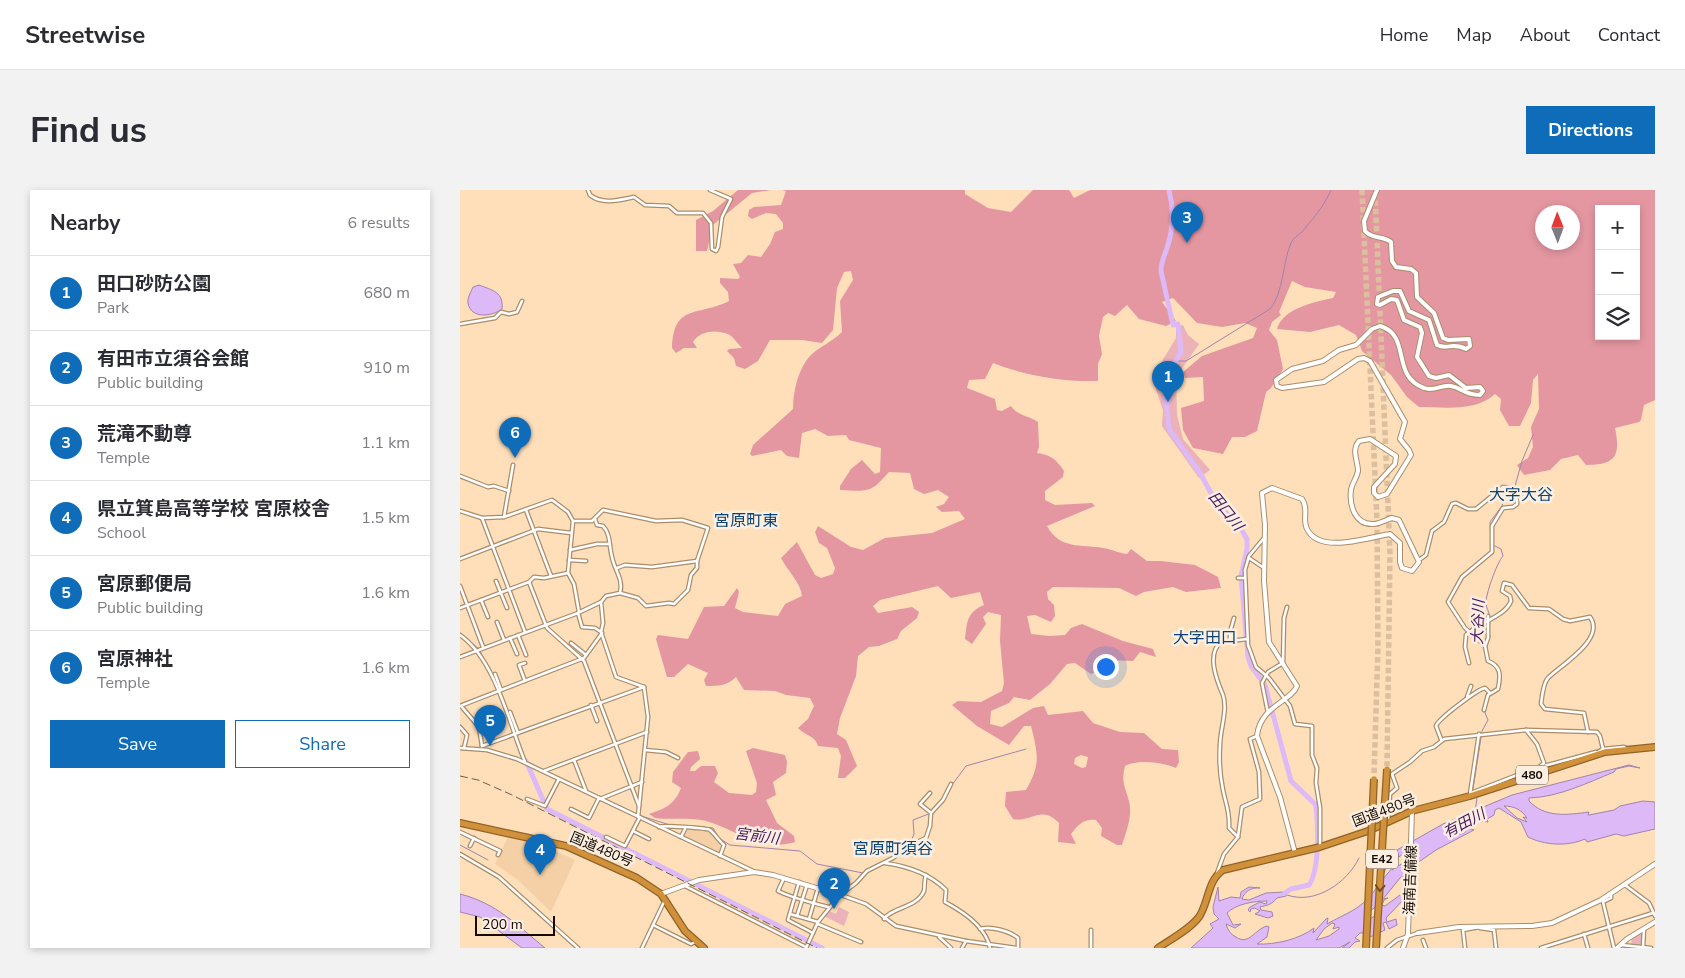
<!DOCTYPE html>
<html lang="en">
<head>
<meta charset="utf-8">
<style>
  body { margin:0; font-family:"Nunito Sans","Noto Sans JP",sans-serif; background:#f2f2f3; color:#2b2b33 }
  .controls { position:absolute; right:15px; top:15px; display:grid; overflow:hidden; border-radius:0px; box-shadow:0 2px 8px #0003 }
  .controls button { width:45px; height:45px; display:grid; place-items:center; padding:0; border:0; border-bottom:1px solid #e1e1e2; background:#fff; color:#2b2b33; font:25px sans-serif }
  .compass { position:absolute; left:1075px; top:15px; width:45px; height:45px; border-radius:50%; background:#fff; box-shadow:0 2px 8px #0003; rotate:359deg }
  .scale { position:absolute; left:15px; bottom:12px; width:80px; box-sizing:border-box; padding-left:5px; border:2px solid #140a01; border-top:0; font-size:14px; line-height:18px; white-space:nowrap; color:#140a01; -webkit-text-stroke:4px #fcefe1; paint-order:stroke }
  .you { position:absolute; left:645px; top:476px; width:18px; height:18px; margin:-12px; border:4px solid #fff; border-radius:50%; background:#1a73e8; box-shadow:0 0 0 8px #1a73e833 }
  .badge { display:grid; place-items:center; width:32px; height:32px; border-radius:50%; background:#0e6cb8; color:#fff; font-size:16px; font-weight:700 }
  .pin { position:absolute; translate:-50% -41px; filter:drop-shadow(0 1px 2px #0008) }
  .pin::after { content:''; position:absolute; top:26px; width:18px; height:15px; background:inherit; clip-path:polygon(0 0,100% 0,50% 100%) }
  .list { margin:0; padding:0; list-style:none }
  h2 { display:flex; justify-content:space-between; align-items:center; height:65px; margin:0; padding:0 20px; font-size:21px }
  h2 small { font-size:16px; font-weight:400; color:#7c7c81 }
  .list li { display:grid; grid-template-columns:32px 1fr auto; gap:15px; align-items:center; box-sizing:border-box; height:75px; padding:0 20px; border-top:1px solid #e1e1e2 }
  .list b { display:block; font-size:19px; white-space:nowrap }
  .list p { margin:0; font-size:16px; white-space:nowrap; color:#7c7c81 }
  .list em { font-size:16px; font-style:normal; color:#7c7c81 }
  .actions { display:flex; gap:10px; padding:15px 20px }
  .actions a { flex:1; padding:11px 0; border:1px solid #0e6cb8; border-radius:0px; text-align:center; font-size:18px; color:#0e6cb8 }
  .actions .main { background:#0e6cb8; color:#fff }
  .icon { flex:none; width:28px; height:28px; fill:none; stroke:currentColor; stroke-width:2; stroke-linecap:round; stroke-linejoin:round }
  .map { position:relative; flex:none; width:1195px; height:758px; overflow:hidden; border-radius:0px }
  header { display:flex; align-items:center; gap:30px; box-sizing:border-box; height:70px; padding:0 25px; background:#fff; border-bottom:1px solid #e1e1e2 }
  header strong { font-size:24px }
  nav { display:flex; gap:28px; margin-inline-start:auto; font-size:18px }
  .intro { display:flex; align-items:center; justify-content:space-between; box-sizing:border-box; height:120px; padding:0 30px }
  h1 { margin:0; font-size:35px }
  .button { padding:12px 22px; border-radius:0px; background:#0e6cb8; color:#fff; font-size:18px; font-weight:700 }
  main { display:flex; gap:30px; padding:0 30px }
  aside { flex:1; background:#fff; border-radius:0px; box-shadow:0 2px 8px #0003 }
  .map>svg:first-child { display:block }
  .built { fill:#f5d0a6 }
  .green { fill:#ebb2b9 }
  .forest { fill:#e497a1; fill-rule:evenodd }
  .water { fill:#ddb9f7; stroke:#a184ad; fill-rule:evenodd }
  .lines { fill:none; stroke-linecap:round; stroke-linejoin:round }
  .stream { stroke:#a184ad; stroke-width:1 }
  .river { stroke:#ddb9f7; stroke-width:5 }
  .highway-tunnel { stroke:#dbbf9e; stroke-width:5.5; stroke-dasharray:5.5 3; stroke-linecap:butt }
  .street-casing { stroke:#aa8d6b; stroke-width:5 }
  .secondary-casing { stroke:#aa8d6b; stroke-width:6 }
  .highway-casing { stroke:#8f6227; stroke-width:8 }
  .street { stroke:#fff; stroke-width:2.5 }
  .secondary { stroke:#fff; stroke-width:4 }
  .highway { stroke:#d1913b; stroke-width:5.5 }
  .rail { stroke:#6f5d49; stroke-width:1; stroke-dasharray:8 4; stroke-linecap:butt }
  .highway-bridge-casing { stroke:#8f6227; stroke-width:8; stroke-linecap:butt }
  .highway-bridge { stroke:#d1913b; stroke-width:5.5 }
  .oneway { stroke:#724e1e }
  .labels { text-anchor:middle; stroke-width:5; stroke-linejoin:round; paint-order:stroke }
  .shield { fill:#fcefe1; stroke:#5a4f44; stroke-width:1 }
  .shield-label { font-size:12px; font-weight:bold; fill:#140a01 }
  .street-label { font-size:14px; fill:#140a01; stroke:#fcefe1 }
  .water-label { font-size:15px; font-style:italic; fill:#45175e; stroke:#fcefe1 }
  .quarter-label { font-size:16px; fill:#0b4374; stroke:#fcefe1 }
</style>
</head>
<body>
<header>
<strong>Streetwise</strong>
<nav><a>Home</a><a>Map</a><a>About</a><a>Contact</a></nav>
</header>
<div class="intro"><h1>Find us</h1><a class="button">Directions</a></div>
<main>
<aside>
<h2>Nearby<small>6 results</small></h2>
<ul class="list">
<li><span class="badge">1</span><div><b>田口砂防公園</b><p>Park</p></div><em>680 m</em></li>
<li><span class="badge">2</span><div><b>有田市立須谷会館</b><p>Public building</p></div><em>910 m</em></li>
<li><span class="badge">3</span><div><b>荒滝不動尊</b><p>Temple</p></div><em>1.1 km</em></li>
<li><span class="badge">4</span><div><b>県立箕島高等学校 宮原校舎</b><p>School</p></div><em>1.5 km</em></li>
<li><span class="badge">5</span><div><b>宮原郵便局</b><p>Public building</p></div><em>1.6 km</em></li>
<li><span class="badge">6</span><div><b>宮原神社</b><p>Temple</p></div><em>1.6 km</em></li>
</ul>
<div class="actions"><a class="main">Save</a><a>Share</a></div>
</aside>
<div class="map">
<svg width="1195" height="758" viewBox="0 0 1195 758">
  <rect width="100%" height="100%" fill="#fedfba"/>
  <g class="built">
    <path d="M235,638L250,641L263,654L260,664L222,647L226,639Z"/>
    <path d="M48,647L82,655L115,670L91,722L58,690L35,674Z"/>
  </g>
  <g class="green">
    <path d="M723,135L728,145L739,154L716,187L717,225L723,249L750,280L739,288L702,236L703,220L696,200L701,173L716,148V136Z"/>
    <path d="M379,717L389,722L384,736L364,726L367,720L376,724Z"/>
    <path d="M1183,740L1182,756H1171L1172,746Z"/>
  </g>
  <g class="forest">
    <path d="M278,0H311L292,3L253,35L247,61H236V30L253,21Z"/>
    <path d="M322,0H505V4L528,18L551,22L573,0H609L614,8L630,0H1195V210L1184,215L1181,230L1179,232L1155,238C1161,267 1155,275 1126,275L1118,265L1101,269L1090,280L1064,285L1057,275L1068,268L1073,257L1071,237L1079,219L1078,184L1073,190L1071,213L1060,236H1049L1040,220L1041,209L1035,204C1015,222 985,217 959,217L947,207L931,185L902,161L896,145L879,135L850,142L817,139C823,118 855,112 873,108L876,102L845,97L832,91L819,122L821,125L812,132L809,140L817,150L823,179L811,198L806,202L797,241L785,247H772L763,264L733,258L723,240L721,218L744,211L743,187L725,188L723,182L742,166L793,148L797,138L785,133L762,137L737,133L713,108L702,112L716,131L706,136L679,129L667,115L655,126L648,123L643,127L639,146L642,164L638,174V191C603,192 566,186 533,173L525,189L509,190L507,198L535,209L537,220L542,221L551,216C559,227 568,225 578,232L579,257L577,263C591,265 596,269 604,281L603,287L585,301V310L595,315L632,313L635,316L587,336C600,360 621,354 643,358C651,359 658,363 667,364L671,359L687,371H701L735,375L758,387L761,398L726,402L713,397L684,402L676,406L659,398L593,397L587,402L588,409L594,415L595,426L591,432L575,425L567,426L571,444L589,446L605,445L611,438L622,434L663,451L693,459L696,467L680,462L673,471L647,470L639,481L631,484L615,473L607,474L590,494L570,510L554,507L549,513L531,521L530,534L542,537L573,518L584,516L588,525L623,521L633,533L660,542L684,543L702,559L718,560L719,572L716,578C702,572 678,569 665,576C661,593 665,596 669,611C673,626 666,642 662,655H657L641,646L642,638L636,630C623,629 619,634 611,644L616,654L598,652L599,633C581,614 571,633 553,629L545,616L546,602L566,600C581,574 578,564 571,536H564L549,555L517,536L492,515L498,511L521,512L542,501L544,493L540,451L541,425L528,422L523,427L526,434L512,454L505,449C507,432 507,422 524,415L520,402L491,408L478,396L420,410L413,416L418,423L452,417L459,422L457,428L441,441L437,449L419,456L409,457L398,466L396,486L380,528L377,544L386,550L397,576L385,588H378L381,566L378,558L358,556C356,546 344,545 338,538L348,529L354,516L350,508L326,505L315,501L284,500L276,487C267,496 258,496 246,496L244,490L248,483L228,474L214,487H207L196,449L198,445L228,449L244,417L264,416L277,398L279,402L275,418L283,422L318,426L325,414L342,406C341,393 327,380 321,368L337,352L355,385L361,388L373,384L375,378L367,358L359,353L355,342L358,336L391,357L403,360L425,348L472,343L505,329L499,321L482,322L476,317L484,314L489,307L478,300L464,304L454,299L450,283L429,282C410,304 408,301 380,300V296L391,279L402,270L415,284L420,282L421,258L389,250L386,245L368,246L355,239L342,243L339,268L327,266L321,260L292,266L290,264L293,255L333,219C333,202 338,179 350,166C359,157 372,152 382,142L380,111L393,90L391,81L384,82L377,98L373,140L362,153L342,150H310L298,171L285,179L276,176L274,168L267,161L269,159L282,158C278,154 274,148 270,145C258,139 240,140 233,152L237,158H224L216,163L212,158C214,113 237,127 269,111L268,102L260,93V88L278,89L280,87L273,74L281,73L288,65L301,67L310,54L315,42L323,39V33L316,24L306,23L292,29L288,26L289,20L294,17L321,15L326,1ZM1139,19H1176V146H1139ZM1082,22H1112V52H1082ZM621,565L628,567L626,577L622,578L614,574L615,568Z"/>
    <path d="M293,558L325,565L327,572L326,583L313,592L316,605L306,610L317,633L334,646L335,652C299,662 278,640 246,631C231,627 211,630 195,628L189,624C205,619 215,614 221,598L212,592L213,582L228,562L238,561L240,569L231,577L230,581H235L241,576H255L258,583L254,592L269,603L292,605L296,602L297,593L286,561Z"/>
  </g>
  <g class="water">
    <path d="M19,95C32,100 44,102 42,119C33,126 11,130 8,113C7,108 11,102 13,97Z"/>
    <path d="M1169,575L1180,578L1169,576L1156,579L1154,582C1127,593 1099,607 1069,608V611C1085,628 1107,625 1129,622L1128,625H1129L1154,620L1160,616L1183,611L1195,612V639L1164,646L1156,644L1127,652L1125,649C1107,657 1084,655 1068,647L1061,632L1039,618L1035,620L1034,625L1027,629L1028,632C1017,629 997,640 990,647L1004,643L1008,638L1014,640L976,660L953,676L949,683L940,688L923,709L928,708L924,710L922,715L925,716L940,705L945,708L926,728L927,732L936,729L937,735L929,739L926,732L923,733L925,740L908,748L905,743H900L895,748L900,751L895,752L889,758H882L890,752L879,758H731L753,738L750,734L759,729L754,724L753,717L758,697L759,711L771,707L780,708L781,702L789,697L800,698C791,697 784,702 782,709L789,710L806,703L824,702L828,699L826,706L817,708C811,715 808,715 800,717L801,720L812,722L813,726L808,728L795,724L800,721L795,718L791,719L790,722L788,720L790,717L800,712L806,714L807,711C794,711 776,714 767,723L773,735L781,734L775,738L766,734C768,740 770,744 776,747C789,756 795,739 807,736L809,737L807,747L797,754C815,755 840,749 854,738L853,743L866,729L868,728L867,734C884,724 901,720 915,700C919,694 917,684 922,678C927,670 931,671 937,660L983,634L1052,605ZM1044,616C1054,616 1062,620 1067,628L1063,627L1067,632L1057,628ZM945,664L944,666L946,667V671L932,680L934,676L923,689C923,677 935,667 945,664ZM917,716L921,722L905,732L910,721ZM872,733L875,734L873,739L879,737V739L869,746L856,750L864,739Z"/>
    <path d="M0,704C36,713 57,735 85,758H62L20,727L0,722Z"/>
  </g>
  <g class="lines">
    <g class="stream">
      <path d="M716,171H726L810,119C824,102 822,74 831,53C833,48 838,45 842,42C853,28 864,17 871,0"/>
      <path d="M1031,352L1030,332L1042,316L1045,306L1055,296L1062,271L1073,245"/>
      <path d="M1029,429C1030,422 1027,420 1026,414C1025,406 1037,372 1043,366L1041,359L1033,355"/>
      <path d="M0,443L19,459L37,494"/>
      <path d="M1026,458L1030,447L1029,441"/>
      <path d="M1038,481V492"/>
      <path d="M61,559L66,571L100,588"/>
      <path d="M492,595L506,576L566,559"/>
      <path d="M1013,599L1022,541L1028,530L1025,523L1027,511"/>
      <path d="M474,621L487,605"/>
      <path d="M1015,622L1017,608"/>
      <path d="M178,625L210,635"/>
      <path d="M231,636L253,638L259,648L270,655L340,661L357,674L403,683"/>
      <path d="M450,654L454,644L453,630L471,623"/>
      <path d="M0,655L28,670"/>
      <path d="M407,683L436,668L444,661"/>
      <path d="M827,705C855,715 887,693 899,668"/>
    </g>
    <g class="river">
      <path d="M709,0C714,19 713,40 707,58C704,67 701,72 701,81L713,135L718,134L721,162L709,182L705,198L709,239L740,283L757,314L780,337L787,349V359L781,386L788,467L791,476L805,495L831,591L856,615C858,635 860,679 849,695L831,699L825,703"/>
      <path d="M66,571L87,619L362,758"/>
    </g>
    <g class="highway-tunnel">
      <path d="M902,0L917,331L918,457L914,585"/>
      <path d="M915,2L930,363L927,576"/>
    </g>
    <g class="street-casing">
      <g id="street">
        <path d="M128,0L130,5C142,15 160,10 174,7L185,15L209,16L217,23H243L251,33L252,59L256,61L258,57L262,27L271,9L250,0"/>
        <path d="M0,134L35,128L41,122L49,124L57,122L62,111"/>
        <path d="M0,286L28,297L34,296L49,301"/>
        <path d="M66,320L91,386"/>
        <path d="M0,321L22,328L44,327L53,275"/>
        <path d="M44,327L92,310L108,322L113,331L108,383L114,394L119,422"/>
        <path d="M22,328L65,442"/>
        <path d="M135,329L137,335L143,336C151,344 149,357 152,367C154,379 164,390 160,403"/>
        <path d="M804,348L789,366L785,380L788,455L796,477L809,488L830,516L835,534L852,536V565L857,578L856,593L860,618V655"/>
        <path d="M110,360L137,354H149"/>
        <path d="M789,368L804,378"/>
        <path d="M0,369L78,339L111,343"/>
        <path d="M109,370L126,371"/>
        <path d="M959,370L966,365L972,341L984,332L992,314L996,313L1008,319H1016L1043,297C1051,297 1058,306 1057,314L1053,317L1043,318L1032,336V362L1002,387L988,412L1005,438L1025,456L1028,471C1041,476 1041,485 1038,499L1028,505L1024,520"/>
        <path d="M157,378L165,375L192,377L237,371"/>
        <path d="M778,388H784"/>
        <path d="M36,391L47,418"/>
        <path d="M69,392L87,438L124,471L179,616"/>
        <path d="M0,396L23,457"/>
        <path d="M21,410L28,427"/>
        <path d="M0,418L69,392L74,387L84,388L108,383"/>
        <path d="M118,423L122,437L135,438L141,442L156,487L184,497"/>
        <path d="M37,432L44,450"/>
        <path d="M141,442L143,433L141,412"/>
        <path d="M0,445C35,469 49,533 65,572"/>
        <path d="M58,445L66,465"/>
        <path d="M50,448L57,464"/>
        <path d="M770,451V442L774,428"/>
        <path d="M111,453L126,465"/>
        <path d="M1025,456L1028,448V426"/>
        <path d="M0,467L118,423L141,412L146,406L160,403L178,408L186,416L209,413L214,414L228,400L231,385L237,378V371L248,338L222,330L196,331L143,320L132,331H113"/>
        <path d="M65,473L59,475L65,491"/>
        <path d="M1009,473L1005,457L1006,445C1019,432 1045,427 1051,411L1050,406L1042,401L1044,393L1052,395L1069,418L1089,419L1103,429L1110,431L1130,427C1146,449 1101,475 1088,488C1083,493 1082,507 1081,514L1085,519L1124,523L1128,542"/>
        <path d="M35,484L41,500"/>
        <path d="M1007,507L1011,496"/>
        <path d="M131,515L137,531"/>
        <path d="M0,516L124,468L142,443"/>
        <path d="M1,516L19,537L22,556"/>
        <path d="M50,522L58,543"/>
        <path d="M808,523L802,493L808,482L823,473L824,428L827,417"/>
        <path d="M0,537L7,545L4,558"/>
        <path d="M1066,540L1077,554L1084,573L1071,584"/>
        <path d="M981,549L976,536C978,529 1018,499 1025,498L1030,503"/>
        <path d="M22,556L184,497"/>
        <path d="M0,558L27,560L57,569L293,681"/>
        <path d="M1143,559L1164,557L1166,558"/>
        <path d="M185,560L206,562L218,568"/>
        <path d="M114,570L126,601"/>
        <path d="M84,581L187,542"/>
        <path d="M470,603L460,614L470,622"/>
        <path d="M1011,603L1073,579L1136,562"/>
        <path d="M1010,604L1019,544"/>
        <path d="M67,609L85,616L99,589"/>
        <path d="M140,609L182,592"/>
        <path d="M111,619L129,628L139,608"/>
        <path d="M178,627L188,527L184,497"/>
        <path d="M928,630L930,604L937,598L932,584L950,572L962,561L974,557L984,549L1066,540L1137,542L1140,546L1143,559L1136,563"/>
        <path d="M199,637C202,635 247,638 250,640C255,644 259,651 264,655L260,666"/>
        <path d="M173,641L189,649"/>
        <path d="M0,642L40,661L38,665"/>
        <path d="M146,647L165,656L180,627"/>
        <path d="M221,647L225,639"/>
        <path d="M778,647L769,638C770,622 766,615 763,600C760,586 759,570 760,555C760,540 768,520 763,505C757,491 746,464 761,452L787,449"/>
        <path d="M10,656L14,648"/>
        <path d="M0,664L39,687L118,758"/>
        <path d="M425,673C447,676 470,684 486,700L485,712C502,721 526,737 530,758"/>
        <path d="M757,683L764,664L778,647L782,617L800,609L799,582L790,549L797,546"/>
        <path d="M324,688L318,701C334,709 351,712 368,717"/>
        <path d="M339,692L328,730L353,743"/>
        <path d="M1165,695L1189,713L1195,726"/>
        <path d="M225,696L346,757"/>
        <path d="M1151,704V708L1143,712L1154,758"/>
        <path d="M381,705L406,714L436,736L506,751L556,758"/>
        <path d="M330,724L358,732"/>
        <path d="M337,726L347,695"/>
        <path d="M349,729L358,698"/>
        <path d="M424,729C432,717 457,718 464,701C465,697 464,690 466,685"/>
        <path d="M358,734L401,752"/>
        <path d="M193,735L231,754L235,752"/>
        <path d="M1020,738L1034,740L1036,758"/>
        <path d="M520,739C532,736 549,741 558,748V758"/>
        <path d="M631,740V758"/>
        <path d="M1124,744L1128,758"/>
        <path d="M479,747L491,758"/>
        <path d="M963,750L966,758"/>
        <path d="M1161,755L1191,758"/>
        <path d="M1183,757L1184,739"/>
        <path d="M182,758L204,712"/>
        <path d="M346,758L358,732L380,705L396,693L407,681L433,668L447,657L466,648L470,636L471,623L483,610L491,594"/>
        <path d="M502,758L506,751"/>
        <path d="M927,758L937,750L958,743"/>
        <path d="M1005,758L1003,740L1019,737"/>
        <path d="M1081,758L1193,723"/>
      </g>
    </g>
    <g class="secondary-casing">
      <g id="secondary">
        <path d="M835,663L820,607L797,546C800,516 832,511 837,496L809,452L804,391L805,335L802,303L812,298L842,309C849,319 842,329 847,339C860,365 909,347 930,344L940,353V372L942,378L952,381L959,372L939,330L932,328C925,330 920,334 913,334C895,335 889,315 891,300C892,293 897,288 898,281C898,271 891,260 899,251L910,249L936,266L935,274L914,297V303L918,307L927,304L951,265L949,260L940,249L945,232L910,171L904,168L898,169L864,192L822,198L817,196L816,190L832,179L863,171L879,160L896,155L912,139L920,136C952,145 930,186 964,198C974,202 982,194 991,196C1002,198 1004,205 1020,205L1023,201L1020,197L1006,198L989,185L976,188L969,186L957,167L962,143L960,137L944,130L937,110L931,109L920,115L917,114L918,107L933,101H940L949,121L969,130L977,155C987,160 993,152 1006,159L1010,156L1009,149L988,150L983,148L974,123L957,107L956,83L951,79L936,77L932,71L931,52C923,45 913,50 905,41L904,31L917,0"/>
        <path d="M201,704L239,690L294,682L313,685L380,705"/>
        <path d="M958,743L999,737L1072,736L1092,733L1141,710L1195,674"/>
        <path d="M943,758L948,744L952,621"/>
        <path d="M1157,758L1167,749L1195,732"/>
      </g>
    </g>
    <g class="highway-casing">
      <g id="highway">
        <path d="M0,633L106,656L177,688L201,704L225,741L244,758"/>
        <path d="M698,758C711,749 729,740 739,727C749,712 747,691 763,680L860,657L908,641L952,621L1010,606L1145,562L1195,557"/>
      </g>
    </g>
    <use href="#street" class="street"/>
    <use href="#secondary" class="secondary"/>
    <use href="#highway" class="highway"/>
    <path class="rail" d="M0,586L18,590L50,604L357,758"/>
    <g class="highway-bridge-casing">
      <g id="highway-bridge">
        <path d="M906,758L914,589"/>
        <path d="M916,758L927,579"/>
      </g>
    </g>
    <use href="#highway-bridge" class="highway-bridge"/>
  </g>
  <defs><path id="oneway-chevron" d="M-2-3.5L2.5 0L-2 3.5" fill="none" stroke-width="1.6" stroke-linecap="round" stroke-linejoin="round" transform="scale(1.25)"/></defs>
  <use class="oneway" href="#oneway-chevron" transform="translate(920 698) rotate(94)"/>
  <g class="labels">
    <g class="shield">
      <rect x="1056" y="575.5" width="32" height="19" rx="4"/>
      <rect x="906" y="659.5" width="32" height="19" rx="4"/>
    </g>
    <g class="shield-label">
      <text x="1072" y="589">480</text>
      <text x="922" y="673">E42</text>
    </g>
    <g class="street-label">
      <text transform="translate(924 620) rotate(-21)" y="5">国道480号</text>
      <text transform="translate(142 659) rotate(23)" y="5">国道480号</text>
      <text transform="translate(950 690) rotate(-88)" y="5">海南吉備線</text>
    </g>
    <g class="water-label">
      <text transform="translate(766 321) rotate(51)" y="5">田口川</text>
      <text transform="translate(1018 432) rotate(-88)" y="5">大谷川</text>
      <text transform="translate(1004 633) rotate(-28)" y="5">有田川</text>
      <text transform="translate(297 646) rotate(7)" y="5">宮前川</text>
    </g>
    <g class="quarter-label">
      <text x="1061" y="310">大字大谷</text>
      <text x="286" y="336">宮原町東</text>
      <text x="745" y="453">大字田口</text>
      <text x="433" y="664">宮原町須谷</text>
    </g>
  </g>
</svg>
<div class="controls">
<button>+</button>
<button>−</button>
<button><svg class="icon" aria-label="layers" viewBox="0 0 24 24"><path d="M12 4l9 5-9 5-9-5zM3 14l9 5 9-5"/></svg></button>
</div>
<svg class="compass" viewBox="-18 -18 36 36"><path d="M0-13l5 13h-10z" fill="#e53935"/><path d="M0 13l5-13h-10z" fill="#7c7c81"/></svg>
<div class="scale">200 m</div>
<div class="you"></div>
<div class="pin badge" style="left:708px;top:212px">1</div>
<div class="pin badge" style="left:374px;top:719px">2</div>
<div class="pin badge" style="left:727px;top:53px">3</div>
<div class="pin badge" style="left:80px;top:685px">4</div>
<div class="pin badge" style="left:30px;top:556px">5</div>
<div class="pin badge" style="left:55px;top:268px">6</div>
</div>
</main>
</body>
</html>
